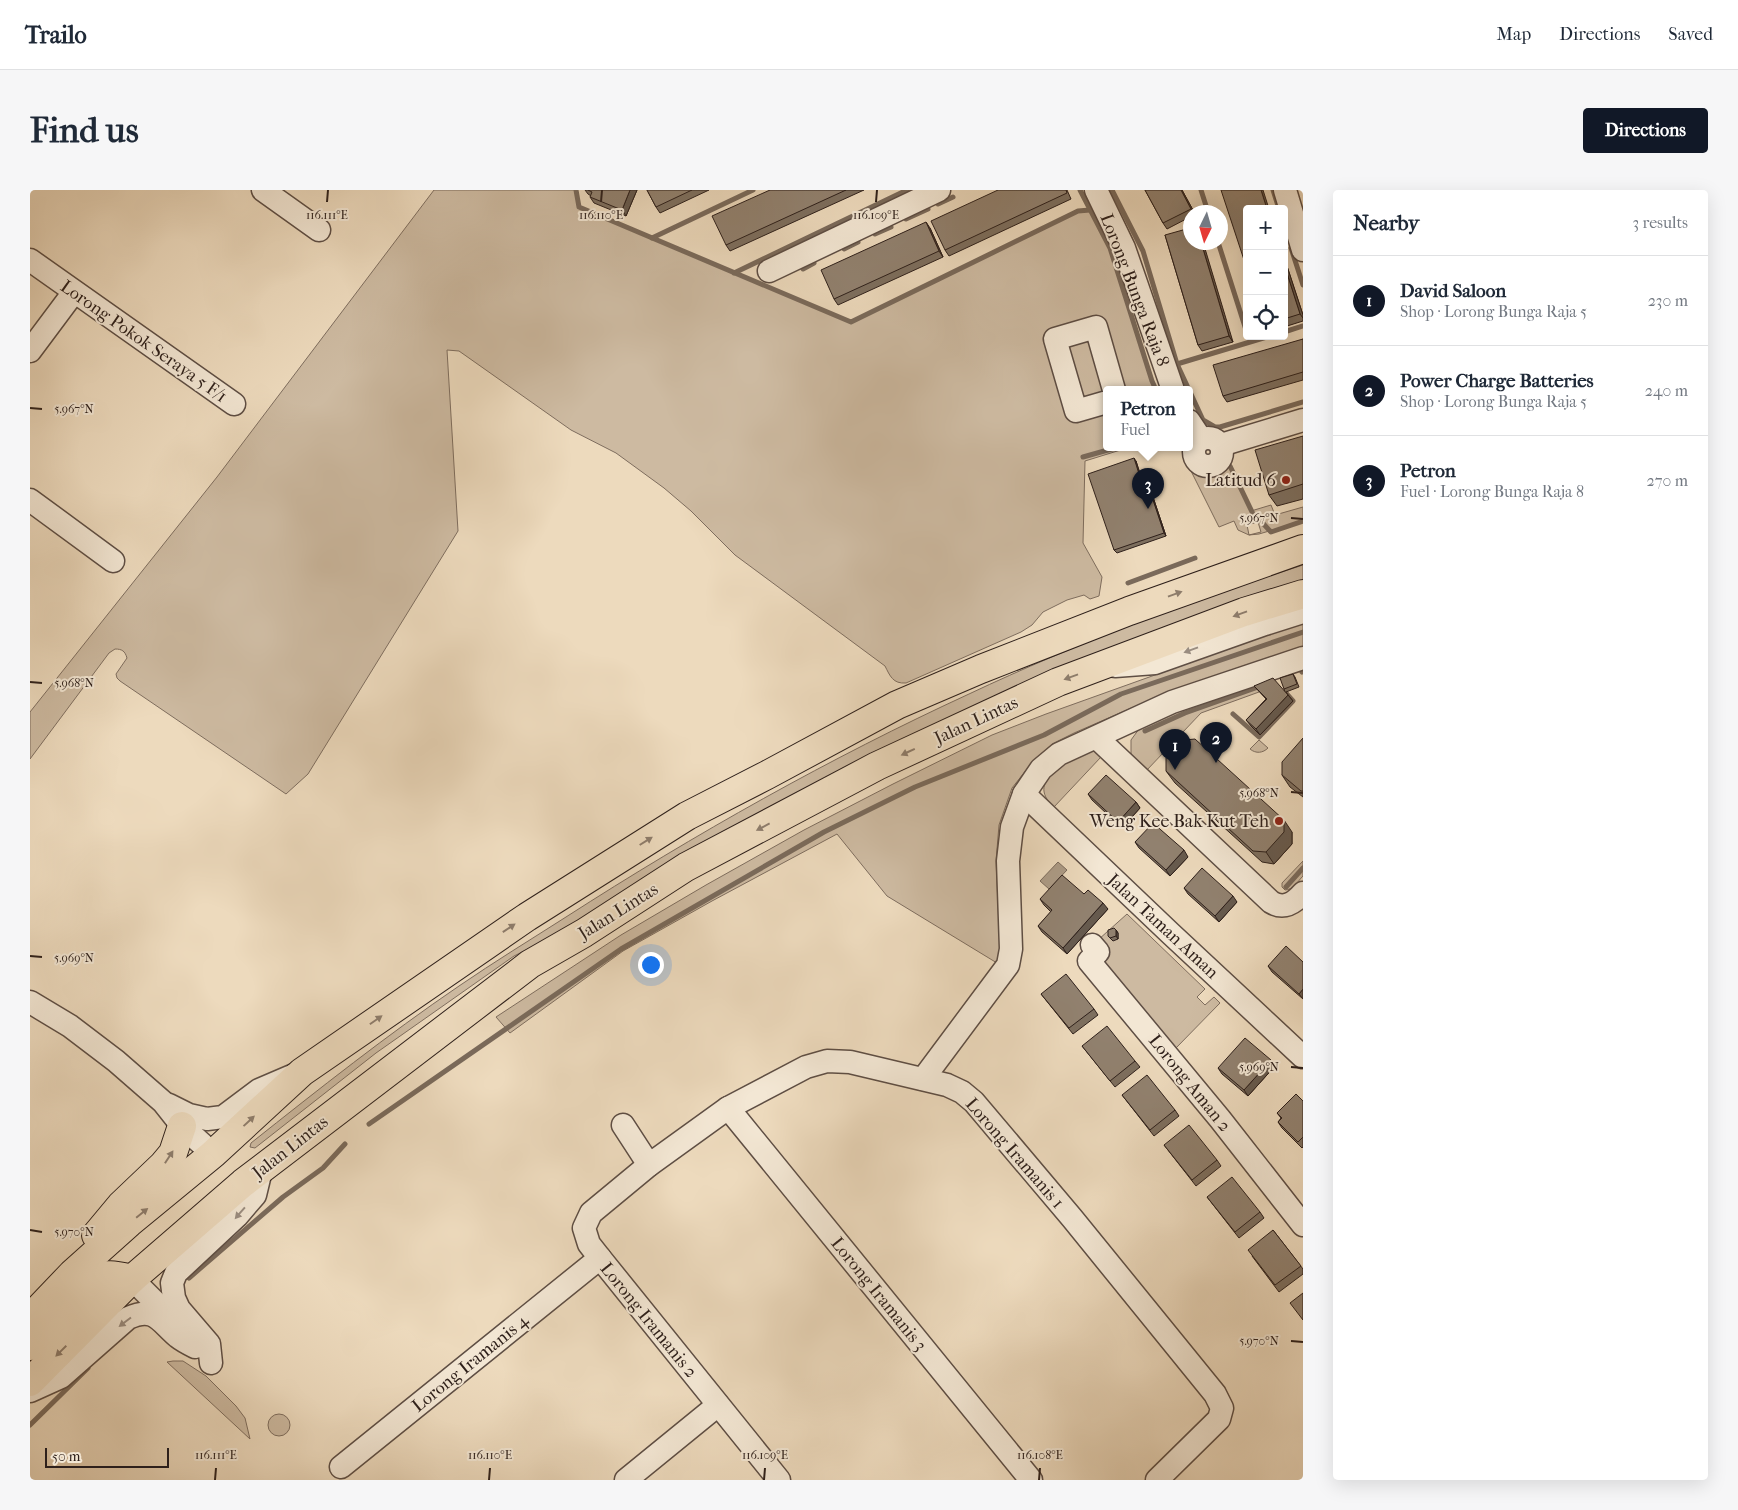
<!DOCTYPE html>
<html lang="en">
<head>
<meta charset="utf-8">
<style>
  body { margin:0; font-family:"IM FELL French Canon",serif; background:#f6f6f7; color:#1f2937 }
  .controls { position:absolute; right:15px; top:15px; display:grid; overflow:hidden; border-radius:5px; box-shadow:0 5px 20px #0002 }
  .controls button { width:45px; height:45px; display:grid; place-items:center; padding:0; border:0; border-bottom:1px solid #e0e1e3; background:#fff; color:#1f2937; font:25px sans-serif }
  .compass { position:absolute; left:1153px; top:15px; width:45px; height:45px; border-radius:50%; background:#fff; box-shadow:0 5px 20px #0002; rotate:185deg }
  .scale { position:absolute; left:15px; bottom:12px; width:124px; box-sizing:border-box; padding-left:5px; border:2px solid #2e201b; border-top:0; font-size:14px; line-height:18px; white-space:nowrap; color:#2e201b; -webkit-text-stroke:4px #f3e7d4; paint-order:stroke }
  .you { position:absolute; left:620px; top:774px; width:18px; height:18px; margin:-12px; border:4px solid #fff; border-radius:50%; background:#1a73e8; box-shadow:0 0 0 8px #1a73e833 }
  .badge { display:grid; place-items:center; width:32px; height:32px; border-radius:50%; background:#111827; color:#fff; font-size:16px; font-weight:700 }
  .pin { position:absolute; translate:-50% -41px; filter:drop-shadow(0 1px 2px #0008) }
  .pin::after { content:''; position:absolute; top:26px; width:18px; height:15px; background:inherit; clip-path:polygon(0 0,100% 0,50% 100%) }
  .popup { position:absolute; left:1073px; top:196px; width:90px; height:65px; box-sizing:border-box; display:grid; place-content:center; border-radius:5px; background:#fff; filter:drop-shadow(0 1px 4px #0005); font-size:16px; white-space:nowrap; color:#747a83 }
  .popup b { font-size:19px; color:#1f2937 }
  .popup::after { content:''; position:absolute; left:50%; top:100%; margin-left:-10px; border:10px solid transparent; border-top-color:#fff }
  .list { margin:0; padding:0; list-style:none }
  h2 { display:flex; justify-content:space-between; align-items:center; height:65px; margin:0; padding:0 20px; font-size:21px }
  h2 small { font-size:16px; font-weight:400; color:#747a83 }
  .list li { display:grid; grid-template-columns:32px 1fr auto; gap:15px; align-items:center; box-sizing:border-box; height:90px; padding:0 20px; border-top:1px solid #e0e1e3 }
  .list b { display:block; font-size:19px; white-space:nowrap }
  .list p { margin:0; font-size:16px; white-space:nowrap; color:#747a83 }
  .list em { font-size:16px; font-style:normal; color:#747a83 }
  .icon { flex:none; width:28px; height:28px; fill:none; stroke:currentColor; stroke-width:2; stroke-linecap:round; stroke-linejoin:round }
  .map { position:relative; flex:none; width:1273px; height:1290px; overflow:hidden; border-radius:5px }
  header { display:flex; align-items:center; gap:30px; box-sizing:border-box; height:70px; padding:0 25px; background:#fff; border-bottom:1px solid #e0e1e3 }
  header strong { font-size:24px }
  nav { display:flex; gap:28px; margin-inline-start:auto; font-size:18px }
  .intro { display:flex; align-items:center; justify-content:space-between; box-sizing:border-box; height:120px; padding:0 30px }
  h1 { margin:0; font-size:35px }
  .button { padding:12px 22px; border-radius:5px; background:#111827; color:#fff; font-size:18px; font-weight:700 }
  main { display:flex; gap:30px; padding:0 30px }
  aside { flex:1; background:#fff; border-radius:5px; box-shadow:0 5px 20px #0002 }
  .map>svg:first-child { display:block }
  .green { fill:#cdbaa1; stroke:#7e6d5e; fill-rule:evenodd }
  .water { fill:#ac9b86; stroke:#7a6a5b }
  .lines { fill:none; stroke-linecap:round; stroke-linejoin:round }
  .stream { stroke:#7a6a5b; stroke-width:5 }
  .minor-casing { stroke:#5e4e44; stroke-width:25 }
  .highway-casing { stroke:#2e201b; stroke-width:30 }
  .minor { stroke:#f3e7d4; stroke-width:22 }
  .highway { stroke:#eddabd; stroke-width:28 }
  .wall { fill:#7d6f5f; stroke:#2e201b }
  .shaded-wall { fill:#665a4e; stroke:#2e201b }
  .building { fill:#91816f; stroke:#2e201b }
  .oneway { fill:#8e7d6c }
  .oneway2 { fill:#9a8d81 }
  .ticks { fill:none; stroke:#2e201b; stroke-width:2 }
  .poi-dot { fill:#8f2418; stroke:#f3e7d4; stroke-width:2 }
  .labels { text-anchor:middle; stroke-width:4; stroke-linejoin:round; paint-order:stroke }
  .street-label { font-size:18px; fill:#2e201b; stroke:#f3e7d4 }
  .poi-label { font-size:18px; fill:#2e201b; stroke:#f3e7d4; text-anchor:end }
  .ticks-label { font-size:12px; text-anchor:middle; fill:#2e201b; stroke:#f3e7d4; stroke-width:4; stroke-linejoin:round; paint-order:stroke }
</style>
</head>
<body>
<header>
<strong>Trailo</strong>
<nav><a>Map</a><a>Directions</a><a>Saved</a></nav>
</header>
<div class="intro"><h1>Find us</h1><a class="button">Directions</a></div>
<main>
<div class="map">
<svg width="1273" height="1290" viewBox="0 0 1273 1290">
  <rect width="100%" height="100%" fill="#eddabd"/>
  <filter id="stains"><feTurbulence type="fractalNoise" baseFrequency=".004" numOctaves="4"/><feColorMatrix values="0 0 0 0 .2 0 0 0 0 .09 0 0 0 0 .02 0 0 0 .5 -.17"/></filter>
  <radialGradient id="worn" r=".72"><stop offset=".6" stop-color="#630" stop-opacity="0"/><stop offset="1" stop-color="#630" stop-opacity=".3"/></radialGradient>
  <g class="green">
    <path d="M404,0H546L549,17L821,132L1048,21L1060,20L1080,58L1122,191L1126,200H1077V258H1097L1055,271L1053,353L1072,387L1069,406L1060,409L1054,405L1037,410L1013,422L1002,435L991,442L876,493C863,494 860,486 855,476L705,365L661,321L634,298L586,263L541,240L429,161L417,160L428,341L278,584L256,604L90,491L87,488L86,484L97,468C95,461 92,459 85,459L79,463L0,569V522L187,287Z"/>
    <path d="M1200,276L1221,321L1241,315L1245,325L1273,317V331L1229,344L1219,345L1208,340L1204,331L1189,337L1160,279C1178,288 1184,286 1200,276ZM1228,332L1231,342L1219,345L1217,335Z"/>
    <path d="M1273,375V390L1220,407L484,766L346,863L225,958L220,957L221,953C289,899 357,845 429,796C464,772 500,750 536,727C665,644 800,568 939,504C1047,453 1160,411 1273,375Z"/>
    <path d="M1273,432V457L1138,502L1044,543L1022,554L1001,574L982,598L969,635L966,671L970,758L967,773L857,706L807,644L682,711L593,761L480,843L466,827L591,745L676,695L774,640L863,594L962,545L1016,524Z"/>
    <path d="M1238,489L1229,502L1171,523L1116,581L1101,568V550L1109,539L1152,519Z"/>
    <path d="M1229,550L1238,558C1233,563 1226,564 1220,559Z"/>
    <path d="M1065,560L1071,567L1024,617C992,589 1044,568 1065,560Z"/>
    <path d="M1273,671V686C1268,691 1263,700 1255,700L1252,697V693Z"/>
    <path d="M1097,724L1175,799L1167,807L1175,815L1184,807L1190,813L1146,858L1073,773L1080,765L1068,750Z"/>
    <path d="M143,1171H153L176,1186L206,1216L215,1228L220,1249L137,1172Z"/>
    <circle cx="249" cy="1235" r="11"/>
  </g>
  <path class="water" d="M1028,672L1037,680L1019,699L1010,691Z"/>
  <g class="lines">
    <g class="stream">
      <path d="M546,0L549,17L821,132L1048,21L1060,20"/>
      <path d="M1050,0L1080,58L1122,191L1126,200"/>
      <path d="M1082,0L1113,61L1147,174L1173,230L1185,237H1190L1273,212"/>
      <path d="M1171,0L1178,22"/>
      <path d="M1243,0L1249,19"/>
      <path d="M908,14L923,7"/>
      <path d="M876,29L898,19"/>
      <path d="M845,44L861,37"/>
      <path d="M622,48L723,0"/>
      <path d="M1188,52L1217,143"/>
      <path d="M1261,58L1273,95"/>
      <path d="M814,59L828,52"/>
      <path d="M773,79L784,73"/>
      <path d="M704,83L877,0"/>
      <path d="M1254,142L1273,136"/>
      <path d="M1147,174L1240,146"/>
      <path d="M1053,267L1085,258"/>
      <path d="M1200,276L1224,326L1229,329L1241,342L1273,331"/>
      <path d="M1098,393L1165,368"/>
      <path d="M1272,482L1273,481"/>
      <path d="M1203,524L1229,547L1263,511L1255,502"/>
      <path d="M1115,541L1155,523L1231,496"/>
      <path d="M1256,697L1273,678"/>
      <path d="M339,934L591,759L794,642L885,597L1014,545L1091,504L1273,442"/>
      <path d="M159,1088L253,1007L293,978L315,954"/>
      <path d="M0,1235L58,1178"/>
    </g>
    <g class="minor-casing">
      <g id="minor">
        <path d="M233,0L289,40"/>
        <path d="M1066,0L1094,58L1143,200"/>
        <path d="M1255,0L1273,60"/>
        <path d="M0,70L204,214"/>
        <path d="M739,81L909,0"/>
        <path d="M0,161L44,102"/>
        <path d="M1077,212L1046,221L1025,149L1066,137L1084,200"/>
        <path d="M1159,231L1171,249"/>
        <circle cx="1178" cy="262" r="14"/>
        <path d="M1191,255L1273,230"/>
        <path d="M0,310L83,371"/>
        <path d="M1085,476L1125,473L1235,434L1273,422"/>
        <path d="M1067,548L1241,712C1254,720 1264,713 1273,703"/>
        <path d="M994,604L1140,743L1273,867"/>
        <path d="M1062,755L1068,762L1059,771L1190,929L1273,1035"/>
        <path d="M0,812L40,836L86,871L133,912L152,936L183,964"/>
        <path d="M893,889L978,775L981,759L978,671L982,637L994,604L1011,579L1029,564L1142,512L1273,468"/>
        <path d="M139,915L159,925L177,929L193,927L229,900L264,885"/>
        <path d="M698,918L1001,1290"/>
        <path d="M593,935L619,975"/>
        <path d="M102,1089L142,1129"/>
        <path d="M181,1173L179,1154L149,1119L144,1108L142,1093L146,1083L207,1026L225,1005L231,980"/>
        <path d="M0,1201L31,1187L98,1128C125,1116 129,1131 148,1147C153,1151 159,1154 165,1157"/>
        <path d="M311,1277L570,1068"/>
        <path d="M596,1290L688,1215"/>
        <path d="M749,1290L570,1068L559,1054L554,1038L561,1023L619,975L698,918L776,877L797,871L820,872L917,895L932,902L944,912L1042,1028L1185,1204L1192,1218L1189,1229L1127,1290"/>
      </g>
    </g>
    <g class="highway-casing">
      <g id="highway">
        <path d="M66,1045L91,1015L133,975L143,963L152,936"/>
        <path d="M0,1128L42,1084L99,1033L183,964L272,882L497,727L657,626L737,585L867,515L951,479L1099,421L1273,359"/>
        <path d="M0,1156L60,1094C77,1082 82,1084 102,1089"/>
        <path d="M0,1192L102,1089L213,993L500,774L554,743L656,677L847,576L1028,492L1214,422L1273,404"/>
      </g>
    </g>
    <use href="#minor" class="minor"/>
    <use href="#highway" class="highway"/>
  </g>
  <g class="wall">
    <path d="M555,0H607L596,26L564,13L560,7L561,6L558,4Z"/>
    <path d="M617,0H679L630,23L626,17Z"/>
    <path d="M740,0H834L700,61L696,55Z"/>
    <path d="M968,0H1037L1041,9L919,66L915,60Z"/>
    <path d="M1115,0H1152L1164,22H1160V27L1137,39L1133,33Z"/>
    <path d="M900,38L913,67L808,115L804,109Z"/>
    <path d="M1135,45L1203,152L1172,161L1168,155Z"/>
    <path d="M1254,67L1273,125V131L1254,137Z"/>
    <path d="M1273,149V190L1197,212L1193,206Z"/>
    <path d="M1273,246V309L1247,316L1239,305Z"/>
    <path d="M1106,271L1111,287L1117,289L1136,346L1087,363L1084,360Z"/>
    <path d="M1263,484L1265,487L1269,497L1256,502L1263,511L1230,545L1221,536L1216,530L1236,509L1224,496L1255,502L1254,499Z"/>
    <path d="M1273,548V607L1260,597L1252,585Z"/>
    <path d="M1136,581L1262,642V654L1244,674L1232,672L1145,593Z"/>
    <path d="M1058,604L1106,612L1110,618L1092,638L1062,610Z"/>
    <path d="M1105,652L1158,667L1140,686L1109,658Z"/>
    <path d="M1154,698L1207,712L1189,732L1158,704Z"/>
    <path d="M1054,704L1078,719L1037,764L1012,742L1008,736L1021,722L1014,715L1010,709Z"/>
    <path d="M1086,740L1088,743V749L1083,751L1078,746Z"/>
    <path d="M1273,772V809L1242,782L1238,776Z"/>
    <path d="M1011,804L1064,819L1068,825L1043,844Z"/>
    <path d="M1052,856L1105,871L1110,877L1085,897Z"/>
    <path d="M1245,876L1218,906L1192,884L1188,878Z"/>
    <path d="M1092,905L1145,920L1149,926L1124,946Z"/>
    <path d="M1273,911V957L1272,958L1252,938L1248,932L1251,928L1247,923Z"/>
    <path d="M1134,955L1187,970L1191,976L1166,996Z"/>
    <path d="M1177,1007L1230,1022L1234,1028L1209,1048Z"/>
    <path d="M1243,1040L1273,1079V1084L1249,1102L1222,1066Z"/>
  </g>
  <g class="shaded-wall">
    <path d="M600,0H607L596,26L592,20Z"/>
    <path d="M1151,0H1152L1164,22L1161,19Z"/>
    <path d="M1231,0H1233L1239,19H1237Z"/>
    <path d="M896,32L900,38L913,67L909,61Z"/>
    <path d="M1171,52H1173L1203,152L1199,146Z"/>
    <path d="M1254,67L1273,125V128L1270,124L1254,74Z"/>
    <path d="M1104,268L1106,271L1112,290L1110,287Z"/>
    <path d="M1115,286L1117,289L1136,346L1134,343Z"/>
    <path d="M1258,505L1263,511L1230,545L1226,539Z"/>
    <path d="M1106,612L1110,618L1092,638L1088,632Z"/>
    <path d="M1254,630L1262,642V654L1244,674L1236,662Z"/>
    <path d="M1154,660L1158,667L1140,686L1136,680Z"/>
    <path d="M1203,706L1207,712L1189,732L1185,726Z"/>
    <path d="M1073,713L1078,719L1037,764L1033,758Z"/>
    <path d="M1086,740L1088,743V749L1086,746Z"/>
    <path d="M1273,799V809L1269,804Z"/>
    <path d="M1241,870L1245,876L1218,906L1214,900Z"/>
  </g>
  <g class="building">
    <path d="M558,0H600L592,20L560,7L562,2Z"/>
    <path d="M617,0H662L626,17Z"/>
    <path d="M740,0H816L696,55L682,26Z"/>
    <path d="M968,0H1036L1037,3L915,60L901,31Z"/>
    <path d="M1115,0H1151L1161,19L1133,33Z"/>
    <path d="M1191,0H1231L1237,19H1217V79Z"/>
    <path d="M896,32L909,61L804,109L791,80Z"/>
    <path d="M1160,38V52H1171L1199,146L1168,155L1135,45Z"/>
    <path d="M1254,74L1270,124L1254,129Z"/>
    <path d="M1273,149V182L1193,206L1183,175Z"/>
    <path d="M1273,246V294L1239,305L1225,260Z"/>
    <path d="M1104,268L1110,287L1115,286L1134,343L1084,360L1058,284Z"/>
    <path d="M1263,484L1267,494L1254,499L1250,488Z"/>
    <path d="M1243,488L1258,505L1226,539L1216,530L1237,509L1224,496Z"/>
    <path d="M1273,548V601H1271L1252,585V572Z"/>
    <path d="M1165,549L1254,630V642L1236,662L1223,661L1136,581V568L1155,550Z"/>
    <path d="M1076,585L1106,612L1088,632L1058,604Z"/>
    <path d="M1123,633L1154,660L1136,680L1105,652Z"/>
    <path d="M1172,678L1203,706L1185,726L1154,698Z"/>
    <path d="M1032,685L1054,704L1058,700L1073,713L1033,758L1008,736L1022,720L1010,709Z"/>
    <path d="M1084,738L1086,740V746L1080,748L1078,746V740Z"/>
    <path d="M1256,756L1273,772V799L1269,804L1238,776Z"/>
    <path d="M1036,784L1064,819L1039,838L1011,804Z"/>
    <path d="M1077,836L1105,871L1080,891L1052,856Z"/>
    <path d="M1215,848L1241,870L1214,900L1188,878Z"/>
    <path d="M1117,885L1145,920L1120,940L1092,905Z"/>
    <path d="M1266,904L1273,911V947L1268,952L1248,932L1252,928L1247,923Z"/>
    <path d="M1159,935L1187,970L1162,990L1134,955Z"/>
    <path d="M1202,987L1230,1022L1205,1042L1177,1007Z"/>
    <path d="M1243,1040L1271,1076L1245,1095L1218,1060Z"/>
    <path d="M1273,1103V1130L1260,1113Z"/>
  </g>
  <defs><path id="oneway-solid" d="M-6-.8H1V-3.2L6.5 0L1 3.2V.8H-6Z" transform="scale(1.25)"/></defs>
  <g class="oneway">
    <use href="#oneway-solid" transform="translate(1145 404) rotate(-20)"/>
    <use href="#oneway-solid" transform="translate(1210 424) rotate(160)"/>
    <use href="#oneway-solid" transform="translate(1041 487) rotate(160)"/>
    <use href="#oneway-solid" transform="translate(878 562) rotate(155)"/>
    <use href="#oneway-solid" transform="translate(733 637) rotate(152)"/>
    <use href="#oneway-solid" transform="translate(616 651) rotate(-32)"/>
    <use href="#oneway-solid" transform="translate(479 738) rotate(-34)"/>
    <use href="#oneway-solid" transform="translate(346 830) rotate(-35)"/>
    <use href="#oneway-solid" transform="translate(219 931) rotate(-43)"/>
    <use href="#oneway-solid" transform="translate(139 967) rotate(-57)"/>
    <use href="#oneway-solid" transform="translate(112 1023) rotate(-39)"/>
    <use href="#oneway-solid" transform="translate(31 1161) rotate(135)"/>
  </g>
  <g class="oneway2">
    <use href="#oneway-solid" transform="translate(1161 460) rotate(160)"/>
    <use href="#oneway-solid" transform="translate(210 1023) rotate(131)"/>
    <use href="#oneway-solid" transform="translate(95 1132) rotate(143)"/>
  </g>
  <path class="ticks" d="M297,12L298,0M571,12L572,0M846,12L847,0M0,218L12,219M1261,328L1273,329M0,492L12,493M1261,602L1273,603M0,766L12,767M1261,877L1273,878M0,1040L12,1042M1261,1151L1273,1152M185,1290L186,1278M459,1290L460,1278M734,1290L735,1278M1009,1290L1010,1278"/>
  <g class="poi-dot">
    <circle cx="1256" cy="290" r="5"/>
    <circle cx="1249" cy="631" r="5"/>
  </g>
  <g class="labels">
    <g class="street-label">
      <text transform="translate(1105 100) rotate(69)" y="6">Lorong Bunga Raja 8</text>
      <text transform="translate(114 151) rotate(35)" y="6">Lorong Pokok Seraya 5 F/1</text>
      <text transform="translate(946 530) rotate(-25)" y="6">Jalan Lintas</text>
      <text transform="translate(588 721) rotate(-32)" y="6">Jalan Lintas</text>
      <text transform="translate(1133 736) rotate(43)" y="6">Jalan Taman Aman</text>
      <text transform="translate(1160 893) rotate(51)" y="6">Lorong Aman 2</text>
      <text transform="translate(260 957) rotate(-38)" y="6">Jalan Lintas</text>
      <text transform="translate(985 963) rotate(49)" y="6">Lorong Iramanis 1</text>
      <text transform="translate(849 1104) rotate(51)" y="6">Lorong Iramanis 3</text>
      <text transform="translate(619 1130) rotate(51)" y="6">Lorong Iramanis 2</text>
      <text transform="translate(440 1173) rotate(-39)" y="6">Lorong Iramanis 4</text>
    </g>
    <g class="poi-label">
      <text x="1246" y="296">Latitud 6</text>
      <text x="1239" y="637">Weng Kee Bak Kut Teh</text>
    </g>
  </g>
  <g class="ticks-label">
    <text x="297" y="29">116.111°E</text>
    <text x="571" y="29">116.110°E</text>
    <text x="846" y="29">116.109°E</text>
    <text x="44" y="223">5.967°N</text>
    <text x="1229" y="332">5.967°N</text>
    <text x="44" y="497">5.968°N</text>
    <text x="1229" y="607">5.968°N</text>
    <text x="44" y="772">5.969°N</text>
    <text x="1229" y="881">5.969°N</text>
    <text x="44" y="1046">5.970°N</text>
    <text x="1229" y="1155">5.970°N</text>
    <text x="186" y="1269">116.111°E</text>
    <text x="460" y="1269">116.110°E</text>
    <text x="735" y="1269">116.109°E</text>
    <text x="1010" y="1269">116.108°E</text>
  </g>
  <rect width="100%" height="100%" filter="url(#stains)"/>
  <rect width="100%" height="100%" fill="url(#worn)"/>
</svg>
<div class="controls">
<button>+</button>
<button>−</button>
<button><svg class="icon" aria-label="locate" viewBox="0 0 24 24"><circle cx="12" cy="12" r="6"/><path d="M12 2v4M12 18v4M2 12h4M18 12h4"/></svg></button>
</div>
<svg class="compass" viewBox="-18 -18 36 36"><path d="M0-13l5 13h-10z" fill="#e53935"/><path d="M0 13l5-13h-10z" fill="#747a83"/></svg>
<div class="scale">50 m</div>
<div class="you"></div>
<div class="pin badge" style="left:1145px;top:580px">1</div>
<div class="pin badge" style="left:1186px;top:573px">2</div>
<div class="pin badge" style="left:1118px;top:319px">3</div>
<div class="popup"><b>Petron</b>Fuel</div>
</div>
<aside>
<h2>Nearby<small>3 results</small></h2>
<ul class="list">
<li><span class="badge">1</span><div><b>David Saloon</b><p>Shop · Lorong Bunga Raja 5</p></div><em>230 m</em></li>
<li><span class="badge">2</span><div><b>Power Charge Batteries</b><p>Shop · Lorong Bunga Raja 5</p></div><em>240 m</em></li>
<li><span class="badge">3</span><div><b>Petron</b><p>Fuel · Lorong Bunga Raja 8</p></div><em>270 m</em></li>
</ul>
</aside>
</main>
</body>
</html>
